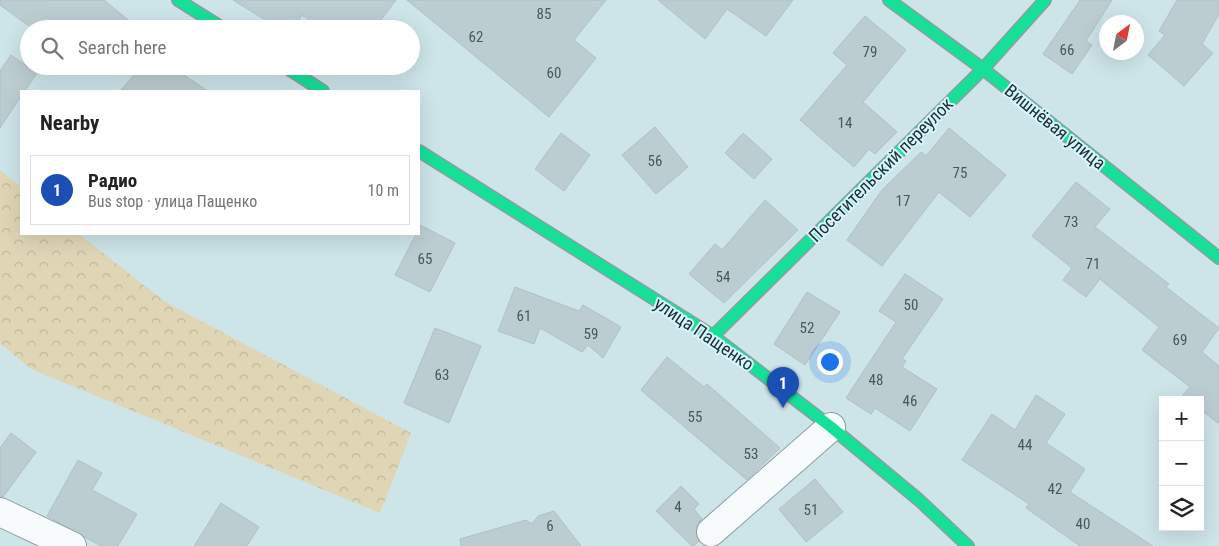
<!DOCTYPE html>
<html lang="en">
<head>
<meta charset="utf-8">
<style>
  body { margin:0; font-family:"Roboto Condensed",sans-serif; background:#f2f2f2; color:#222 }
  .controls { position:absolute; right:15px; bottom:15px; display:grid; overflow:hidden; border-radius:0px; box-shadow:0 5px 20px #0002 }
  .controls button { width:45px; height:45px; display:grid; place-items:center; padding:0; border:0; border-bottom:1px solid #e0e0e0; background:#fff; color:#222; font:25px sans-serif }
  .compass { position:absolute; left:1099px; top:15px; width:45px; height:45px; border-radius:50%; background:#fff; box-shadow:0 5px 20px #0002; rotate:32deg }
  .you { position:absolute; left:829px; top:361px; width:18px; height:18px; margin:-12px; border:4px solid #fff; border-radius:50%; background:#1a73e8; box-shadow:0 0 0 8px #1a73e833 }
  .badge { display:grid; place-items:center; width:32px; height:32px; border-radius:50%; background:#1a73e8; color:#fff; font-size:16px; font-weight:700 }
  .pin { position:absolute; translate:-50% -41px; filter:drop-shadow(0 1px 2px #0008) }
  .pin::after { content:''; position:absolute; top:26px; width:18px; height:15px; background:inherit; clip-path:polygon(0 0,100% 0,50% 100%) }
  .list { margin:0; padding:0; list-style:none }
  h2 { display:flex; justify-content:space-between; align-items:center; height:65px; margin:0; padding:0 20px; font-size:21px }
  h2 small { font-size:16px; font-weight:400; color:#767676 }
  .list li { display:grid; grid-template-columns:32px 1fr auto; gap:15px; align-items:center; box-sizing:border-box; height:70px; margin:0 10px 10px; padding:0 10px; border:1px solid #e0e0e0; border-radius:0px }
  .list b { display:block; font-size:19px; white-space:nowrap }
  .list p { margin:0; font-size:16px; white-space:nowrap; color:#767676 }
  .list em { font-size:16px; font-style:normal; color:#767676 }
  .icon { flex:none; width:28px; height:28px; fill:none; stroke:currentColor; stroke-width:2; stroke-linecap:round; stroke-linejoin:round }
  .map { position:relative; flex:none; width:1219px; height:546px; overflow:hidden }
  .search { position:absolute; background:#fff; box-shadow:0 5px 20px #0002; left:20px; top:20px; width:400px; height:55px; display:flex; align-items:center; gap:12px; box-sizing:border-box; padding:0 18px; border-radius:28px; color:#767676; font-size:19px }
  .panel { position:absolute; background:#fff; box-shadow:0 5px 20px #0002; left:20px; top:90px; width:400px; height:145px; border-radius:0px }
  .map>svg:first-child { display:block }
  .forest { fill:url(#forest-crowns) }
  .building { fill:#bccdd1; stroke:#b0c1c5 }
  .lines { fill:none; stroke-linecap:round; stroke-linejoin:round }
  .street-casing { stroke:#8c9ea2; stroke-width:30 }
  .fast-casing { stroke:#8c9ea2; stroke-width:14 }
  .street { stroke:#f8fbfc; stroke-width:28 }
  .fast { stroke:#16e098; stroke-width:11 }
  .labels { text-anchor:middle; stroke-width:4; stroke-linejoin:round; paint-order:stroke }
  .number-label { font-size:15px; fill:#48595d }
  .street-label { font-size:18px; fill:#203034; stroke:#d6f6fe }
</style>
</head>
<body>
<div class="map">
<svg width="1219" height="546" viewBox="0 0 1219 546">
  <defs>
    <pattern id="forest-crowns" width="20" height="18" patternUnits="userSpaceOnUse" patternTransform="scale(1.25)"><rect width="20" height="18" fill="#e0d6b6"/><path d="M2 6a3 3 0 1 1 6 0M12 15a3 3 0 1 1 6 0" fill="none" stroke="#c0b89d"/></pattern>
  </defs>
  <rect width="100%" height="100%" fill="#cde4e9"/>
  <path class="forest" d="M0,170L21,187V234H79L164,301L411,433L380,513L31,369L0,343Z"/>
  <g class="building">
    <path d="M0,0H104L139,29H33L0,5Z"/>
    <path d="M233,0H396L374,29H321L302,15L294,29H280Z"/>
    <path d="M407,0H606L574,40L596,58L549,117Z"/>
    <path d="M658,0H793L766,36L727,9L705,39Z"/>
    <path d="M1080,0H1112L1086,41L1092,45L1072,74L1043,54Z"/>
    <path d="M1177,0H1219V14L1202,44L1213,53L1184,86L1148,55L1165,35L1159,31Z"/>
    <path d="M865,16L906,50L863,102L897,132L875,154L869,149L854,167L800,120L847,65L833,53Z"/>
    <path d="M11,55L37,73L25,91H21V96L0,128V71Z"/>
    <path d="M142,66H170L208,91H120Z"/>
    <path d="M655,127L688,167L656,194L622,155Z"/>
    <path d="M949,128L1006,175L970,217L939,192L882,266L847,240L882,190L921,152L926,156Z"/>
    <path d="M561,133L590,155L564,191L535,169Z"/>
    <path d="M743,133L772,159L754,179L725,153Z"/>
    <path d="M1076,182L1110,209L1095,227L1169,284L1166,287L1219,328L1202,352L1219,366V424L1200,409V400H1189L1183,395L1190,387L1142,350L1159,327L1100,279L1086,297L1063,280L1072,268L1032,236Z"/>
    <path d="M765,200L798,230L724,303L689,274L715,244L722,250Z"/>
    <path d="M420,225L455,243L430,292L395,275L416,234H419Z"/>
    <path d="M905,274L943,299L902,359L906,361L902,367L937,389L910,431L875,408L871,414L846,398L896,322L879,311Z"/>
    <path d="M515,287L579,311L583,305L621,327L603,358L588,345L582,352L540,328L534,344L498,331Z"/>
    <path d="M807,292L840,312L805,365L774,344Z"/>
    <path d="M435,328L481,346L449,423L404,403Z"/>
    <path d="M667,357L704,387L707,384L780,448L747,480L641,390Z"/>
    <path d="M1036,395L1065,414L1046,443L1085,469L1070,492L1153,546H1080L1026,508L1029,504L962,460L992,414L1015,430Z"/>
    <path d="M11,433L36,452L3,497H0V448Z"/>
    <path d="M78,460L102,473L92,490L137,514L118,546H101L47,516Z"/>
    <path d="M815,479L843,512L806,542L779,509Z"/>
    <path d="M681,486L699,504L694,509L702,519L696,527L699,541L694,546H692L656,511Z"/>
    <path d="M221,503L259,527L247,546H194Z"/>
    <path d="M554,511L581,546H461L460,539L526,520L532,524L538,516Z"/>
  </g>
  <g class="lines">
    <g class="street-casing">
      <g id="street">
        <path d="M0,512L72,546"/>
        <path d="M711,532L831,427"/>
      </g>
    </g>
    <g class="fast-casing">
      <g id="fast">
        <path d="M178,0L224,29"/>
        <path d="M889,0L983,69L1219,258"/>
        <path d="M284,66L323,91"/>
        <path d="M419,151L713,336L831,427L919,500L968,546"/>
        <path d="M713,336L983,69L1045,0"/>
      </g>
    </g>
    <use href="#street" class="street"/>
    <use href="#fast" class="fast"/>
  </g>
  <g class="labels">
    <g class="number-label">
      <text x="544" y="19">85</text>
      <text x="476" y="42">62</text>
      <text x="1067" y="55">66</text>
      <text x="870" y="57">79</text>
      <text x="554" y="78">60</text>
      <text x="845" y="128">14</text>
      <text x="655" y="166">56</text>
      <text x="960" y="178">75</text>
      <text x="903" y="206">17</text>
      <text x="1071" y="227">73</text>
      <text x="425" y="264">65</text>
      <text x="1093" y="269">71</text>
      <text x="723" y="282">54</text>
      <text x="911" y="310">50</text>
      <text x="524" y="321">61</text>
      <text x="807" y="333">52</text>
      <text x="591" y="339">59</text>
      <text x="1180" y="345">69</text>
      <text x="442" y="380">63</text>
      <text x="876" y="385">48</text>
      <text x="910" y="406">46</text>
      <text x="695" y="422">55</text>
      <text x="1025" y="450">44</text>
      <text x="751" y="459">53</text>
      <text x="1055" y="494">42</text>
      <text x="678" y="512">4</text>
      <text x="811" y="515">51</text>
      <text x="1083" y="529">40</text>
      <text x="550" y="531">6</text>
    </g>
    <g class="street-label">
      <text transform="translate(1055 127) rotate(39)" y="6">Вишнёвая улица</text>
      <text transform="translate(881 170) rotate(-45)" y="6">Посетительский переулок</text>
      <text transform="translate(704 334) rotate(34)" y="6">улица Пащенко</text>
    </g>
  </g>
</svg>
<div class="controls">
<button>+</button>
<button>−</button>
<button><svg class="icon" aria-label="layers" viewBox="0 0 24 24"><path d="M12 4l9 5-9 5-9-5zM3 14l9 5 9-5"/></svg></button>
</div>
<svg class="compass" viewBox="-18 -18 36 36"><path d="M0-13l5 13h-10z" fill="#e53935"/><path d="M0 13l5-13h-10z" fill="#767676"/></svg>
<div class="you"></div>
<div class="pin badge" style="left:783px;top:408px;background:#1a4fb4">1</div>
<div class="search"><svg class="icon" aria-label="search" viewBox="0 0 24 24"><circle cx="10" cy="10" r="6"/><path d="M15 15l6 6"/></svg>Search here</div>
<section class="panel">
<h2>Nearby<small></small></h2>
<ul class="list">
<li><span class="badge" style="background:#1a4fb4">1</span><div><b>Радио</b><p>Bus stop · улица Пащенко</p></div><em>10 m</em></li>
</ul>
</section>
</div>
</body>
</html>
